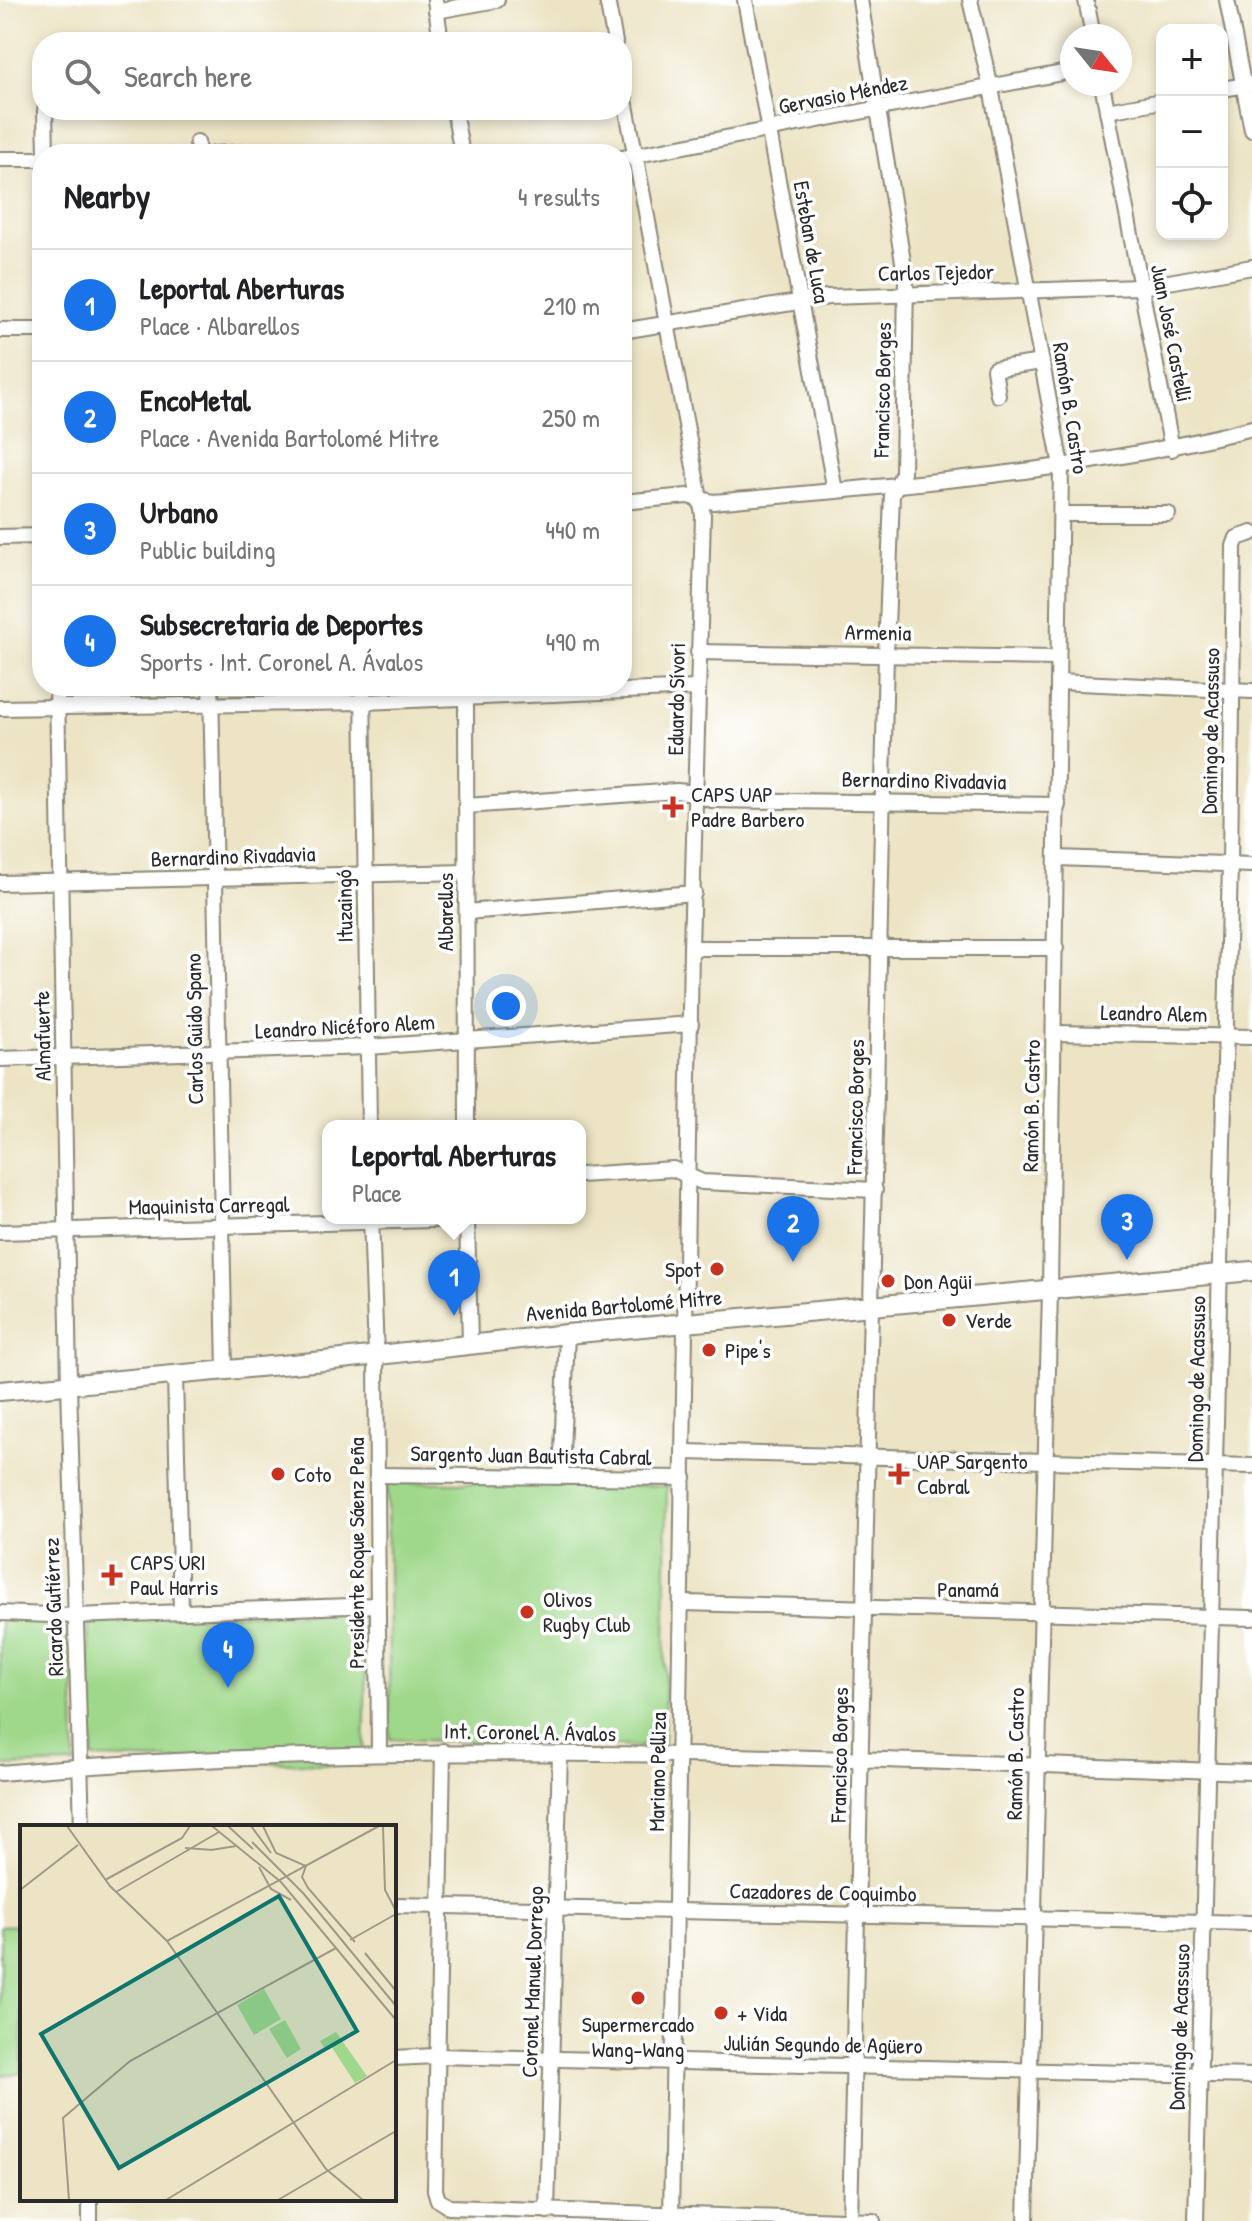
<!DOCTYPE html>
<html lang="en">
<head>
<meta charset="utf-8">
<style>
  body { margin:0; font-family:"Patrick Hand",sans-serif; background:#f2f2f2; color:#202124 }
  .controls { position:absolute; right:24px; top:24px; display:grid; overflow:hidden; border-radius:16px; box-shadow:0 4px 12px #0003 }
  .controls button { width:72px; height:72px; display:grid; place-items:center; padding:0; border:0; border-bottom:2px solid #e0e0e0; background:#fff; color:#202124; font:40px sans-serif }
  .compass { position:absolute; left:1060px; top:24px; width:72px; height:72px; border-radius:50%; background:#fff; box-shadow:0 4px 12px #0003; rotate:120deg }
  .you { position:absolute; left:506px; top:1006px; width:28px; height:28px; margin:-20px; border:6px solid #fff; border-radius:50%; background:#1a73e8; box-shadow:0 0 0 12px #1a73e833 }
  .badge { display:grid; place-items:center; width:52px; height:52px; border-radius:50%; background:#1a73e8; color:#fff; font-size:26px; font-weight:700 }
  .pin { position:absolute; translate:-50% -66px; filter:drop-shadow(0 2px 4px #0008) }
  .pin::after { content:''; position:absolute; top:42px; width:28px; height:24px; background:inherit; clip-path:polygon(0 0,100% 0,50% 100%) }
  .popup { position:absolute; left:322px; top:1120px; width:264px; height:104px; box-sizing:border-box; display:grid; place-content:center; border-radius:16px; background:#fff; filter:drop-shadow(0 2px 6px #0005); font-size:26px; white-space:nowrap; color:#757577 }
  .popup b { font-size:30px; color:#202124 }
  .popup::after { content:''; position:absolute; left:50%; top:100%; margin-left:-16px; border:16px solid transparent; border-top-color:#fff }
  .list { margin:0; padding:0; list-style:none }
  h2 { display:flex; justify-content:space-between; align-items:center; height:104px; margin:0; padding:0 32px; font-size:34px }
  h2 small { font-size:26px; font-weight:400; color:#757577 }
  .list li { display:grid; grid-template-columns:52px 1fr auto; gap:24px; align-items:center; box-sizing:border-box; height:112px; padding:0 32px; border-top:2px solid #e0e0e0 }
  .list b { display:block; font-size:30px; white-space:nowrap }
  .list p { margin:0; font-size:26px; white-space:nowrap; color:#757577 }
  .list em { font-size:26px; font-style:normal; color:#757577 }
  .icon { flex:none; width:44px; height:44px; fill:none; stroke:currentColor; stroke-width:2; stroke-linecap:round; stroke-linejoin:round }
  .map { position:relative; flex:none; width:1252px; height:2221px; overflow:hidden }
  .search { position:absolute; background:#fff; box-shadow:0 4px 12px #0003; left:32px; top:32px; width:600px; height:88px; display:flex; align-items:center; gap:20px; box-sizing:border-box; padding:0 28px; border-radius:32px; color:#757577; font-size:30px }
  .panel { position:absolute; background:#fff; box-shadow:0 4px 12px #0003; left:32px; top:144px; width:600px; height:552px; border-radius:32px }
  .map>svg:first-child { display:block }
  .green { fill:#9fd88a; stroke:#65825a; stroke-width:2 }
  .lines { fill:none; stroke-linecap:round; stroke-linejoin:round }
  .minor-casing { stroke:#8c8878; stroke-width:18 }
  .major-casing { stroke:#8c8878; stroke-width:22 }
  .minor { stroke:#fff; stroke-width:14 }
  .major { stroke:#fff; stroke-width:18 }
  .poi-dot { fill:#c8321e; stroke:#fff; stroke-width:3 }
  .labels { text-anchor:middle; stroke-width:7; stroke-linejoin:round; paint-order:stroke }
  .street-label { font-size:22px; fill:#2b2b2b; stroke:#fff }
  .poi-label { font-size:22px; fill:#2b2b2b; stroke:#fff; text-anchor:start }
  .inset-road { fill:none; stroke:#9f9a87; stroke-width:2 }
  .view { fill:#0f766e; fill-opacity:0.15; stroke:#0f766e; stroke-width:4 }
  .inset-edge { fill:none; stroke:#2b2b2b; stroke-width:4 }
</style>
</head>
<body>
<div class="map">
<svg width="1252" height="2221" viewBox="0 0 1252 2221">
  <rect width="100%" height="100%" fill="#fff"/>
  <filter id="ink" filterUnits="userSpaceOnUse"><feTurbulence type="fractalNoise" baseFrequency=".0125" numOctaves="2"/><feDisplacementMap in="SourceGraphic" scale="16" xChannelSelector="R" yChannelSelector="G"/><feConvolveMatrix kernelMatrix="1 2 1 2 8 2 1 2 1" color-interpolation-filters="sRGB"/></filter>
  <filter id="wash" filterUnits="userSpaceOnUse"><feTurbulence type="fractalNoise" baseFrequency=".006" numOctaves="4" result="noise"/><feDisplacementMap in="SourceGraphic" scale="32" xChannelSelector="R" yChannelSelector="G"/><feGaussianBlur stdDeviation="1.8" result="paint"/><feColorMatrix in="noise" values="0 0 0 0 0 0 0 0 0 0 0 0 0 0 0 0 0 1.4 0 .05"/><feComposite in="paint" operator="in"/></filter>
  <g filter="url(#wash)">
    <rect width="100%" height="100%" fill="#ece4c5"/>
    <g class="green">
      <path d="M387,1482L667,1486L664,1743H643V1747L390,1739Z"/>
      <path d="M367,1611L364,1765L93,1758L88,1618Z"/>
      <path d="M73,1616L75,1764L0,1766V1617Z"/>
      <path d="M22,1925V2073L0,2075V1926Z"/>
    </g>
  </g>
  <g filter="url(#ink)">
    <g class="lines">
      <g class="minor-casing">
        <g id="minor">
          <path d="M435,0L441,42"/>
          <path d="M607,0L615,42"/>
          <path d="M745,0L835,491"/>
          <path d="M970,0L991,88L1061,466L1050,1291L1026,2221"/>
          <path d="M1086,0L1093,36"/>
          <path d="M1227,0L1252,130"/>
          <path d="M436,11L497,0"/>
          <path d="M622,84L703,515L691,948L671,2221"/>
          <path d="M1102,84L1172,449"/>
          <path d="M1222,89L1252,84"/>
          <path d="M45,110L46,154"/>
          <path d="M454,110L462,154"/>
          <path d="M1107,111L1162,101"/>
          <path d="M197,142L198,154"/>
          <path d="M215,154L276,151"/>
          <path d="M622,158L1072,71"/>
          <path d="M0,159H42"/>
          <path d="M0,330H42"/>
          <path d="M622,331L828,297L1141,287L1252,267"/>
          <path d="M998,395L994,369L1042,362"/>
          <path d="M622,502L687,496L714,502C893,485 1077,474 1252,428"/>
          <path d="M1061,514H1168"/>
          <path d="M0,537L42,536"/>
          <path d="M698,652L1058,658"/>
          <path d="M1058,682L1252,691"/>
          <path d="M57,686L69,1385L82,1827"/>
          <path d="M211,686L225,1371"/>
          <path d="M363,686L369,1126"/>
          <path d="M466,698L467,1126"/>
          <path d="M0,708L364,702L697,688"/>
          <path d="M466,806L677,791L696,793L711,800L1058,805"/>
          <path d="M1057,858L1252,865"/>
          <path d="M0,883L467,872"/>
          <path d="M467,912L694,893"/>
          <path d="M691,948H1056"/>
          <path d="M1055,1033L1252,1037"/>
          <path d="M0,1059L368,1047L691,1024"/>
          <path d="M580,1175L673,1169L702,1182L875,1190"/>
          <path d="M371,1218L376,1354L379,1752"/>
          <path d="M467,1218L470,1343"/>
          <path d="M0,1232L467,1219"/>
          <path d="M175,1376L181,1612"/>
          <path d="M684,1452L1252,1466"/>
          <path d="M377,1475L684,1478"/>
          <path d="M561,1476L567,1334"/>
          <path d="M683,1603L1252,1618"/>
          <path d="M0,1613L75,1616L378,1605"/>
          <path d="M443,1751L435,2190L438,2200L449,2207L873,2221"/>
          <path d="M0,1773C416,1737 835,1759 1252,1772"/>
          <path d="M394,1905L1252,1923"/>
          <path d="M394,2058L436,2056L1252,2076"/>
          <path d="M90,2199V2221"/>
          <path d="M547,2211L560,1754"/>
          <path d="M850,2221L886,654L892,495L903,473L906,280L860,0"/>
          <path d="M1196,2221L1230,864L1234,546L1237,538L1252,533"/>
        </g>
      </g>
      <g class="major-casing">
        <path id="major" d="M0,1391L324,1361L567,1334L1252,1271"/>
      </g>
      <use href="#minor" class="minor"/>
      <use href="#major" class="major"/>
    </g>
  </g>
  <g class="poi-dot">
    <path d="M669 795h8v8h8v8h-8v8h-8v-8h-8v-8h8z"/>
    <circle cx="717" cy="1269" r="8"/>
    <circle cx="888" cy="1281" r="8"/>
    <circle cx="949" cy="1320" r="8"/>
    <circle cx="709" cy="1350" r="8"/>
    <circle cx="278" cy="1474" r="8"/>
    <path d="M895 1462h8v8h8v8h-8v8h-8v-8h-8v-8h8z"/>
    <path d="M108 1563h8v8h8v8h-8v8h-8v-8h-8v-8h8z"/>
    <circle cx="527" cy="1612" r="8"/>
    <circle cx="638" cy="1998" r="8"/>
    <circle cx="721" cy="2013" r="8"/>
  </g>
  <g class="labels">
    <g class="street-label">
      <text transform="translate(843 94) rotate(-11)" y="8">Gervasio Méndez</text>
      <text transform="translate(812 242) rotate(80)" y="8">Esteban de Luca</text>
      <text transform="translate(936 272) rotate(-1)" y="8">Carlos Tejedor</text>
      <text transform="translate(1172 333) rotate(79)" y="8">Juan José Castelli</text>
      <text transform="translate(882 390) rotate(-89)" y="8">Francisco Borges</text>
      <text transform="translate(1071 408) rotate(81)" y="8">Ramón B. Castro</text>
      <text transform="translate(878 632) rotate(1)" y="8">Armenia</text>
      <text transform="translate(676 699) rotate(-89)" y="8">Eduardo Sívori</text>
      <text transform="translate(1210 731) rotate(-89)" y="8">Domingo de Acassuso</text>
      <text transform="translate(924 780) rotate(1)" y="8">Bernardino Rivadavia</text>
      <text transform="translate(233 856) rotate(-2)" y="8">Bernardino Rivadavia</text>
      <text transform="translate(344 906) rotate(-91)" y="8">Ituzaingó</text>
      <text transform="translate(445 912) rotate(-90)" y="8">Albarellos</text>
      <text transform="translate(1154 1013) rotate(1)" y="8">Leandro Alem</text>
      <text transform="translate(345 1026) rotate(-3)" y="8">Leandro Nicéforo Alem</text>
      <text transform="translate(194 1029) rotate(-91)" y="8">Carlos Guido Spano</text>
      <text transform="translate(42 1036) rotate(-91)" y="8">Almafuerte</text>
      <text transform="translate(1031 1106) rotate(-89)" y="8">Ramón B. Castro</text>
      <text transform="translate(855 1107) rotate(-89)" y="8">Francisco Borges</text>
      <text transform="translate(209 1205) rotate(-1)" y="8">Maquinista Carregal</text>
      <text transform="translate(624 1305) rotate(-5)" y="8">Avenida Bartolomé Mitre</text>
      <text transform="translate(1196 1379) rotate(-89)" y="8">Domingo de Acassuso</text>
      <text transform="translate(531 1455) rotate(1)" y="8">Sargento Juan Bautista Cabral</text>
      <text transform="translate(356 1553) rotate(-90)" y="8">Presidente Roque Sáenz Peña</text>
      <text x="968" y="1597">Panamá</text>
      <text transform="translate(53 1607) rotate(-92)" y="8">Ricardo Gutiérrez</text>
      <text transform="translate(530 1732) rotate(1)" y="8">Int. Coronel A. Ávalos</text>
      <text transform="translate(1015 1754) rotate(-89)" y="8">Ramón B. Castro</text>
      <text transform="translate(839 1755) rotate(-89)" y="8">Francisco Borges</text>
      <text transform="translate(657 1772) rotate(-89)" y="8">Mariano Pelliza</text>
      <text transform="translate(823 1892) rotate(1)" y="8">Cazadores de Coquimbo</text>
      <text transform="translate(532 1982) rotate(-88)" y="8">Coronel Manuel Dorrego</text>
      <text transform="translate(1179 2027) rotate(-88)" y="8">Domingo de Acassuso</text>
      <text transform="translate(823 2044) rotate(1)" y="8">Julián Segundo de Agüero</text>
    </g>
    <g class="poi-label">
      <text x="691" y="802">CAPS UAP<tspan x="691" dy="25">Padre Barbero</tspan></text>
      <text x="701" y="1277" text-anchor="end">Spot</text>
      <text x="904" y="1289">Don Agüi</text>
      <text x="965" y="1328">Verde</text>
      <text x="725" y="1358">Pipe's</text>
      <text x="917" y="1469">UAP Sargento<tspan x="917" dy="25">Cabral</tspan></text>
      <text x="294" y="1482">Coto</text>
      <text x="130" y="1570">CAPS URI<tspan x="130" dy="25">Paul Harris</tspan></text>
      <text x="543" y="1607">Olivos<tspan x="543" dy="25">Rugby Club</tspan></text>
      <text x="737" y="2021">+ Vida</text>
      <text x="638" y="2032" text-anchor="middle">Supermercado<tspan x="638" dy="25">Wang-Wang</tspan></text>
    </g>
  </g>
  <g transform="translate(20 1825)">
    <rect width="376" height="376" fill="#ece4c5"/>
    <path d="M244,164L261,194L234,210L217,180ZM265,195L281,224L267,233L249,204ZM316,207L347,251L335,258L311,221L305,224L300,216Z" fill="#9fd88a"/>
    <path class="inset-road" d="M47,1L90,61L147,116L306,344L343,375M192,1L261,57L376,195M208,1L233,24M231,1L251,28M243,1L256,28L286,41L282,52L288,63L335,117M363,1L365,65L376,86M232,17L283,68L376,181M165,23L193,25M191,25L216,21M239,42L251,64L271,75M85,55L162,13L170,1M0,65L58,20M96,67L199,7M330,115L376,89M147,116L359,1M345,128L376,166M276,296L376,235M49,375L43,293L110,236L316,123M146,375L276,296M258,375L376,306"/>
    <path class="view" d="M259,71L337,206L99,343L21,209Z"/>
    <rect width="376" height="376" class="inset-edge"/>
  </g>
</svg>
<div class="controls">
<button>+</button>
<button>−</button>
<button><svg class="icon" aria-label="locate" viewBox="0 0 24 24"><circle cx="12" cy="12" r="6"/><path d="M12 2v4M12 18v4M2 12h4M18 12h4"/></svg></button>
</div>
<svg class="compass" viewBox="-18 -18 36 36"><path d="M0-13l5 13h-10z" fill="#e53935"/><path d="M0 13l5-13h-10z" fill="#757577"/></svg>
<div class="you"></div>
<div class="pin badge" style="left:454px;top:1316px">1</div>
<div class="popup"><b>Leportal Aberturas</b>Place</div>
<div class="pin badge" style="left:793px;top:1262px">2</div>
<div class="pin badge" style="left:1127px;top:1260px">3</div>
<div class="pin badge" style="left:228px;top:1688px">4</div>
<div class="search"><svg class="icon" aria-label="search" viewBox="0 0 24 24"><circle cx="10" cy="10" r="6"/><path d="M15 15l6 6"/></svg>Search here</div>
<section class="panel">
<h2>Nearby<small>4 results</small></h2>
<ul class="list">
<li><span class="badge">1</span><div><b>Leportal Aberturas</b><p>Place · Albarellos</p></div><em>210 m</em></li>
<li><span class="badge">2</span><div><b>EncoMetal</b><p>Place · Avenida Bartolomé Mitre</p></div><em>250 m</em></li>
<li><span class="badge">3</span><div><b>Urbano</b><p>Public building</p></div><em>440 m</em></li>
<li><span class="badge">4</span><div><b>Subsecretaria de Deportes</b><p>Sports · Int. Coronel A. Ávalos</p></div><em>490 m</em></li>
</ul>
</section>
</div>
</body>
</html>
